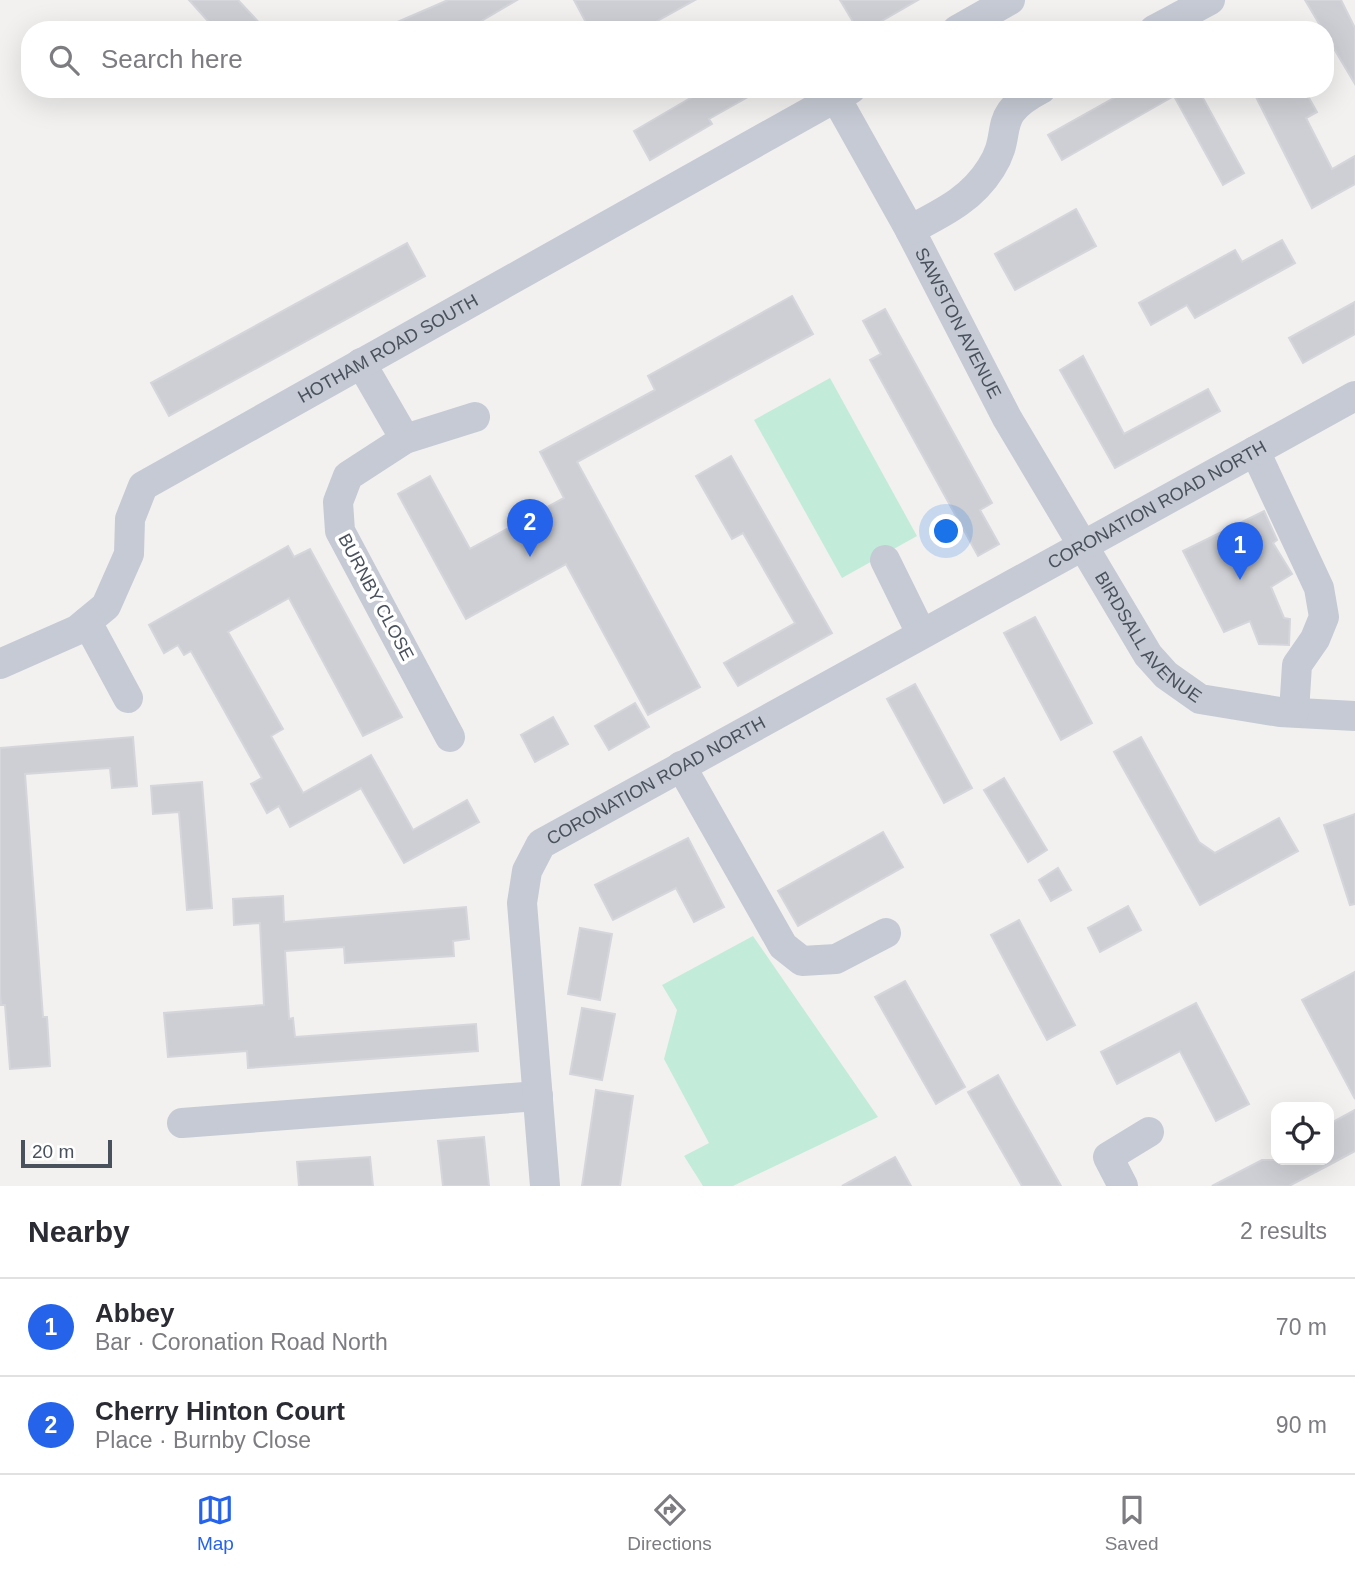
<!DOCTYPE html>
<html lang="en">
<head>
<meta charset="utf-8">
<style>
  body { margin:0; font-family:Helvetica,sans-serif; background:#f2f2f3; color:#2b2b33 }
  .controls { position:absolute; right:21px; bottom:21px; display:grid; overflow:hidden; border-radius:14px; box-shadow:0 7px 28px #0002 }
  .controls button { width:63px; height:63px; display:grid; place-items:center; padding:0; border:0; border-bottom:2px solid #e1e1e2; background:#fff; color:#2b2b33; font:35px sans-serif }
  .scale { position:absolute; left:21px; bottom:18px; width:91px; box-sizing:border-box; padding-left:7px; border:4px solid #49515c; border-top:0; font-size:19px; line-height:24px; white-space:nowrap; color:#49515c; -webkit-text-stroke:5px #fff; paint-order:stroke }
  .you { position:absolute; left:947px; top:532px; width:24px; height:24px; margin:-18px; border:5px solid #fff; border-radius:50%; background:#1a73e8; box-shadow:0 0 0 10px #1a73e833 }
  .badge { display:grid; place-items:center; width:46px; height:46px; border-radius:50%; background:#2563eb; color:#fff; font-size:23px; font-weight:700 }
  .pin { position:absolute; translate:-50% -58px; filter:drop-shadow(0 2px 4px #0008) }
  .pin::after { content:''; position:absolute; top:37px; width:24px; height:21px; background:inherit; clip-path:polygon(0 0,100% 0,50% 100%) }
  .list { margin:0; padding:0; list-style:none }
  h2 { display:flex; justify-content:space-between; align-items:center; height:91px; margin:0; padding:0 28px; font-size:30px }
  h2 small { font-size:23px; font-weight:400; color:#7c7c81 }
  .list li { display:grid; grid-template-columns:46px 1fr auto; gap:21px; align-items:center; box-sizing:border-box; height:98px; padding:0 28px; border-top:2px solid #e1e1e2 }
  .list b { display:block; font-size:26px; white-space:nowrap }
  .list p { margin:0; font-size:23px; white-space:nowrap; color:#7c7c81 }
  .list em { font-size:23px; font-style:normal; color:#7c7c81 }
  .icon { flex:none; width:38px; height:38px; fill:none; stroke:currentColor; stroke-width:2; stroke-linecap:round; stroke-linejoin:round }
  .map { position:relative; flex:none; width:1355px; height:1186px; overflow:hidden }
  .search { position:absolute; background:#fff; box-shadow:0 7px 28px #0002; left:21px; right:21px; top:21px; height:77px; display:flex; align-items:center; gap:18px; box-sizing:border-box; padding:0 24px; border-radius:28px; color:#7c7c81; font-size:26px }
  .sheet { height:287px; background:#fff }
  nav { display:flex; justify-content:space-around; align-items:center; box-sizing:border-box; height:98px; border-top:2px solid #e1e1e2; background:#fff; font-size:19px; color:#7c7c81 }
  nav a { display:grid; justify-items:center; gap:4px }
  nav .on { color:#2563eb }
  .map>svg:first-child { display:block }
  .grass { fill:#c2ecd9 }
  .building { fill:#cecfd4; stroke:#d5d6db; stroke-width:2 }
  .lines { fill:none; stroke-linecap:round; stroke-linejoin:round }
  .minor { stroke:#c5cad4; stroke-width:30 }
  .labels { text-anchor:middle; stroke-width:7; stroke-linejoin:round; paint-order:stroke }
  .street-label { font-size:18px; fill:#49515c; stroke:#fff }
</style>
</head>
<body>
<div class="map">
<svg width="1355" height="1186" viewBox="0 0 1355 1186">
  <rect width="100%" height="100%" fill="#f2f1f0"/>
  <g class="grass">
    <path d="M830,378L917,536L842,578L754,420Z"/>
    <path d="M753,936L878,1117L733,1186H703L684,1156L709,1143L664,1059L677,1010L662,985Z"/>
  </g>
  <g class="building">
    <path d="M189,0H238L266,30H216Z"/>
    <path d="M448,0H517L466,30H379Z"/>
    <path d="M574,0H695L641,30H590Z"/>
    <path d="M840,0H918L866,30H858Z"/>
    <path d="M1305,0H1341L1355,28V84Z"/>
    <path d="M706,89H762L709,119L712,124L650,160L634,131Z"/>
    <path d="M1130,89H1198L1244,173L1223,185L1174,96L1062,160L1048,135Z"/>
    <path d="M1252,89H1304L1317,112L1306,118L1332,169L1355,156V184L1312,208Z"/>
    <path d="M1076,209L1096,246L1015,290L995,254Z"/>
    <path d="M1282,240L1295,263L1195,318L1187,305L1151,325L1139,303L1235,250L1242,262Z"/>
    <path d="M407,243L425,276L169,416L151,383Z"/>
    <path d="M792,296L813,334L577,462L700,687L648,715L566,564L466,619L398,494L430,476L470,549L564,498L540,452L655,390L648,376Z"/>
    <path d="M1355,302V334L1303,363L1289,338Z"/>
    <path d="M885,309L992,503L980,510L999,544L978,556L870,360L881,354L863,321Z"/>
    <path d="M1083,356L1124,434L1208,389L1220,411L1115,468L1060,370Z"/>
    <path d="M731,456L832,633L738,686L724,663L795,623L743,533L732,539L696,476Z"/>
    <path d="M1264,511L1277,540L1273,543L1292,574L1271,587L1284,618L1290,619L1289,645L1259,644L1250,621L1224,632L1183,551Z"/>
    <path d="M288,546L294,557L310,549L402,717L363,736L289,598L228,632L283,729L271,736L303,793L371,755L413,830L467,800L479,822L404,863L361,788L290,827L279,806L267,813L251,784L262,778L191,651L184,655L178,645L164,653L149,625Z"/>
    <path d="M1035,617L1092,723L1061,740L1004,633Z"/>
    <path d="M915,684L972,788L944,803L887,699Z"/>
    <path d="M635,703L649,727L609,750L595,726Z"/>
    <path d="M553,717L568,744L535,762L521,735Z"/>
    <path d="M133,737L137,786L112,788L110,768L25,774L43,1017H47L50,1066L10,1069L5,1005H1L0,993V748Z"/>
    <path d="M1141,737L1199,842L1215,853L1279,818L1298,851L1200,905L1114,752Z"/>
    <path d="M1004,778L1047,850L1028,862L984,790Z"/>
    <path d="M202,782L212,908L187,910L179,812L153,814L151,786Z"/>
    <path d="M1355,814V904L1350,905L1324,825Z"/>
    <path d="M883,832L903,867L798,926L778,891Z"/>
    <path d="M688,838L724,907L694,922L676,888L613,920L595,885Z"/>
    <path d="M1058,868L1071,890L1051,901L1039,880Z"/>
    <path d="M283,896L284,922L466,907L469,939L453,941L454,956L345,963L344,947L285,951L289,1019L293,1018L295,1037L476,1024L478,1051L248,1068L247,1051L168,1057L164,1013L264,1005L260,923L234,925L233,899Z"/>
    <path d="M1128,906L1141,930L1100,952L1088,928Z"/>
    <path d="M1019,920L1075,1025L1047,1040L991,935Z"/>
    <path d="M580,928L612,934L600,1000L568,994Z"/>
    <path d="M1355,972V1099L1302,1000Z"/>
    <path d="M905,981L965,1087L936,1104L875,997Z"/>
    <path d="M1196,1003L1249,1104L1216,1121L1180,1051L1117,1084L1101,1052Z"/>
    <path d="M582,1008L615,1014L602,1080L570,1074Z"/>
    <path d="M998,1075L1013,1102L1061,1186H1022L968,1092Z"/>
    <path d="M596,1090L633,1096L620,1186H582Z"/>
    <path d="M1355,1110V1151L1329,1165L1289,1186H1212L1262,1160H1329V1124Z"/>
    <path d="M484,1137L489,1186H443L438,1141Z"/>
    <path d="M370,1157L373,1186H299L297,1162Z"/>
    <path d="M895,1157L911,1186H842Z"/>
  </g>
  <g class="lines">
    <g class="minor">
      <path d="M957,30L1010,0"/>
      <path d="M1154,30L1210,0"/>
      <path id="s1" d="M836,98L910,230L1007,418L1148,655L1166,675L1200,699L1280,712L1355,716"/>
      <path d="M910,230C942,213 971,200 991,168C1015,131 988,117 1041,89"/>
      <path d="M361,363L405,439"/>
      <path d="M1255,451L1319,588L1324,617L1315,639L1297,665L1294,712"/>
      <path d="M885,560L921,633"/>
      <path d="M87,622L128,698"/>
      <path id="s2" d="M0,664L77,630L106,606L129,554L130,519L143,486L851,89"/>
      <path d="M450,737L340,531L338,502L348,476L405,439L475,417"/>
      <path d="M681,766L783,946L802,961L836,959L886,933"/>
      <path d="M182,1123L538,1096"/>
      <path id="s3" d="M545,1186L522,903L527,871L541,844L1355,396"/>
      <path d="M1123,1186L1108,1157L1149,1132"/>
    </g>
  </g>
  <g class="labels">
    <g class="street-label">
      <text dy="6" stroke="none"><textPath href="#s1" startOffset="256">SAWSTON AVENUE</textPath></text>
      <text dy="6" stroke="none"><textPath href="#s2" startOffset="530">HOTHAM ROAD SOUTH</textPath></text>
      <text dy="6" stroke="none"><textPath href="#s3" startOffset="1050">CORONATION ROAD NORTH</textPath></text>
      <text transform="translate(376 597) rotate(62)" y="6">BURNBY CLOSE</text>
      <text dy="6" stroke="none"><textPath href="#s1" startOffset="625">BIRDSALL AVENUE</textPath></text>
      <text dy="6" stroke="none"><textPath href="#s3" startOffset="478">CORONATION ROAD NORTH</textPath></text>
    </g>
  </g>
</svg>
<div class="controls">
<button><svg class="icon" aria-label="locate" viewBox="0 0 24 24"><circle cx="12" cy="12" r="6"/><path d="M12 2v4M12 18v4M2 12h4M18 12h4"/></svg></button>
</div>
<div class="scale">20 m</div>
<div class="you"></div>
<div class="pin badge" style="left:1240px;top:580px">1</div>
<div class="pin badge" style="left:530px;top:557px">2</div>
<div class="search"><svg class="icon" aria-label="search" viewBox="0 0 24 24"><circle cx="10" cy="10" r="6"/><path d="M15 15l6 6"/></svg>Search here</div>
</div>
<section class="sheet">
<h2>Nearby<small>2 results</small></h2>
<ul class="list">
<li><span class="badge">1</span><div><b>Abbey</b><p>Bar · Coronation Road North</p></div><em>70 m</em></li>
<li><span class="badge">2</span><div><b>Cherry Hinton Court</b><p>Place · Burnby Close</p></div><em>90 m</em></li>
</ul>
</section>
<nav>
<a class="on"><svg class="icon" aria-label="map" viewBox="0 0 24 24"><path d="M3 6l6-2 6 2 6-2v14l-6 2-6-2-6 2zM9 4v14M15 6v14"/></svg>Map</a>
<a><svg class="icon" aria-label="directions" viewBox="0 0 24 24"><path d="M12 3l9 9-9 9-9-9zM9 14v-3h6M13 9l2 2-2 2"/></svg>Directions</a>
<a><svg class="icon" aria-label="saved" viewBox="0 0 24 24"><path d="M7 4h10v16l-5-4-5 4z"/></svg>Saved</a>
</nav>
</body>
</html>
